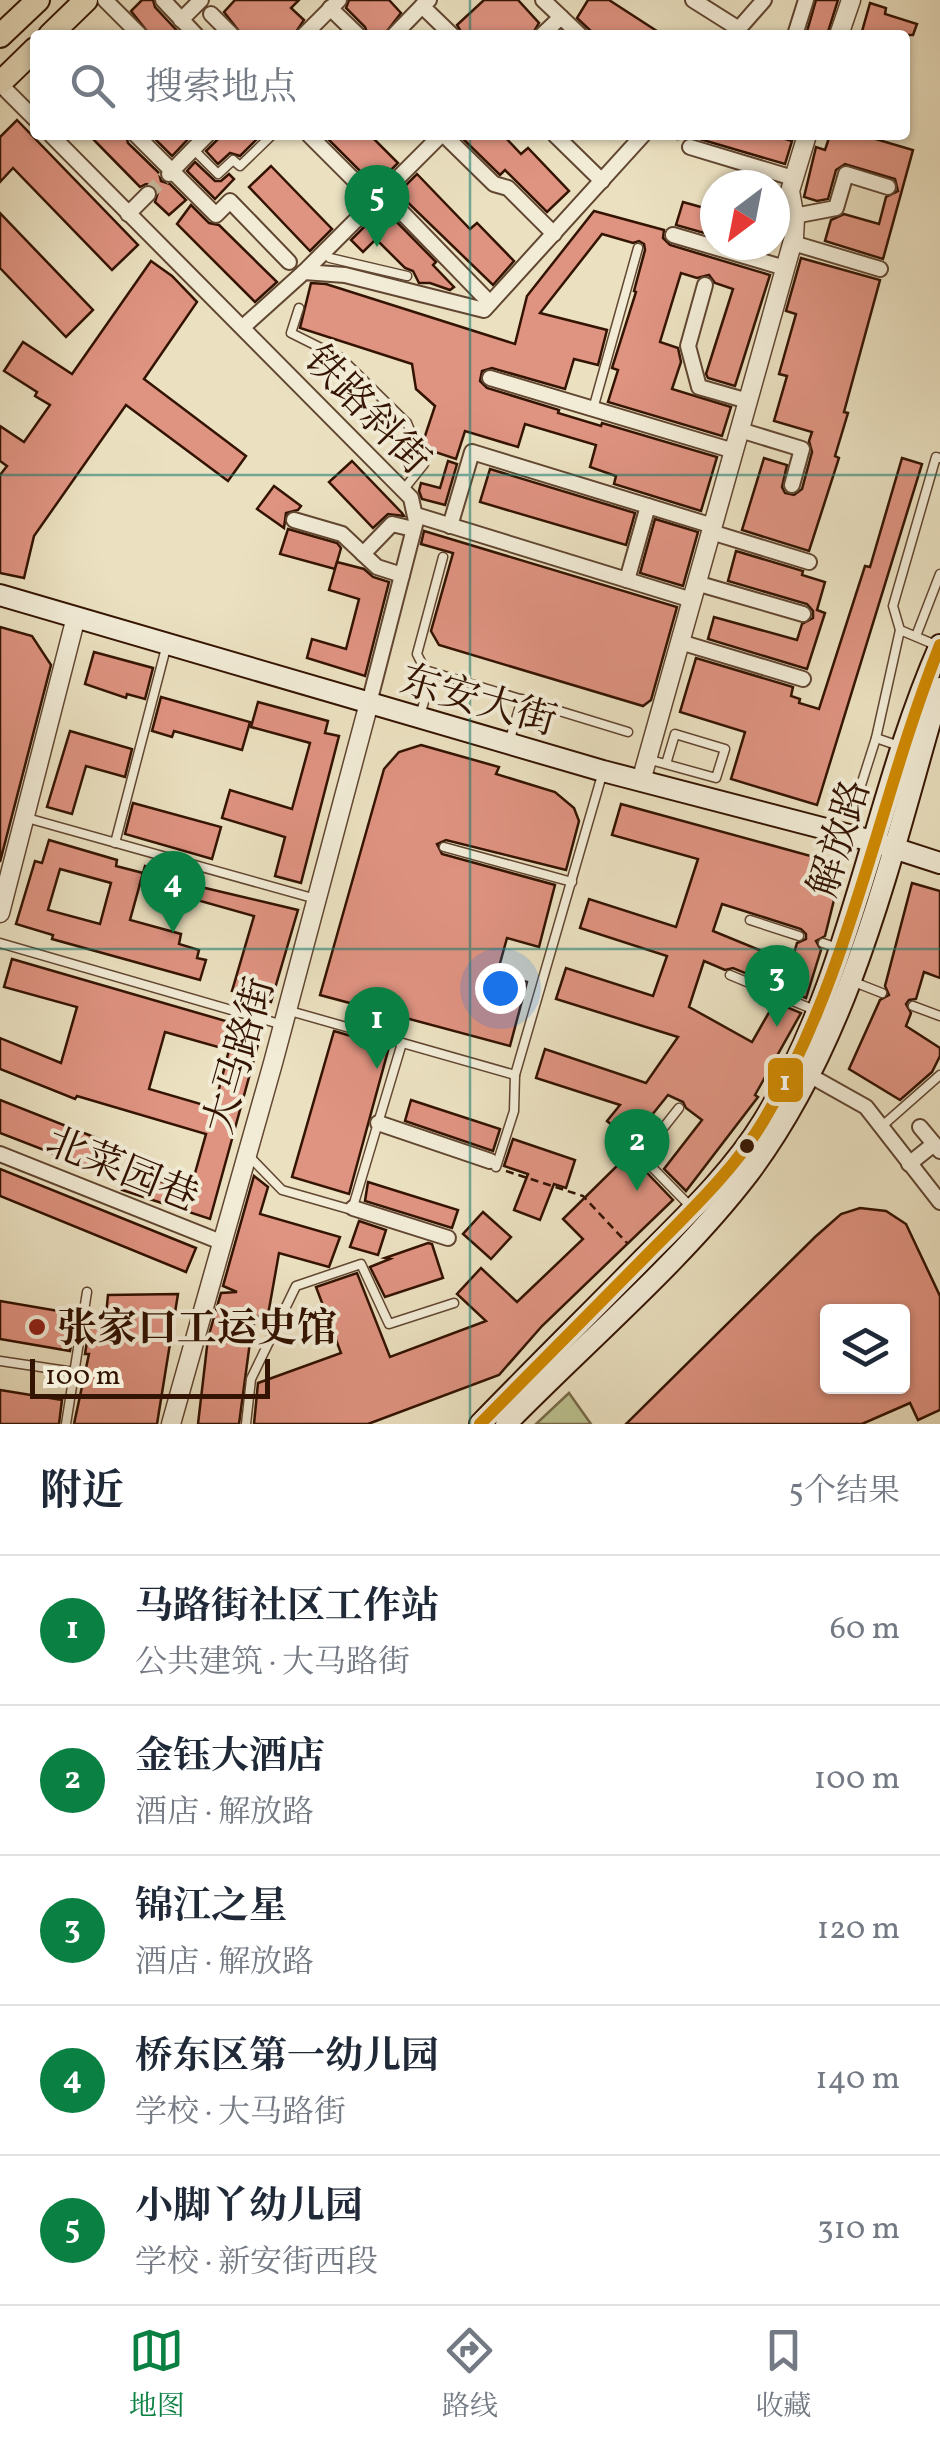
<!DOCTYPE html>
<html lang="zh">
<head>
<meta charset="utf-8">
<style>
  body { margin:0; font-family:Vollkorn,"Noto Serif SC",serif; background:#f6f6f7; color:#1f2937 }
  .controls { position:absolute; right:30px; bottom:30px; display:grid; overflow:hidden; border-radius:10px; box-shadow:0 2px 8px #0004 }
  .controls button { width:90px; height:90px; display:grid; place-items:center; padding:0; border:0; border-bottom:2px solid #e0e1e3; background:#fff; color:#1f2937; font:50px sans-serif }
  .compass { position:absolute; left:700px; top:170px; width:90px; height:90px; border-radius:50%; background:#fff; box-shadow:0 2px 8px #0004; rotate:212deg }
  .scale { position:absolute; left:30px; bottom:25px; width:240px; box-sizing:border-box; padding-left:10px; border:5px solid #331301; border-top:0; font-size:28px; line-height:35px; white-space:nowrap; color:#331301; -webkit-text-stroke:8px #f2ecd7; paint-order:stroke }
  .you { position:absolute; left:500px; top:988px; width:35px; height:35px; margin:-25px; border:8px solid #fff; border-radius:50%; background:#1a73e8; box-shadow:0 0 0 15px #1a73e833 }
  .badge { display:grid; place-items:center; width:65px; height:65px; border-radius:50%; background:#0b8043; color:#fff; font-size:32px; font-weight:700 }
  .pin { position:absolute; translate:-50% -82px; filter:drop-shadow(0 2px 5px #0008) }
  .pin::after { content:''; position:absolute; top:52px; width:35px; height:30px; background:inherit; clip-path:polygon(0 0,100% 0,50% 100%) }
  .list { margin:0; padding:0; list-style:none }
  h2 { display:flex; justify-content:space-between; align-items:center; height:130px; margin:0; padding:0 40px; font-size:42px }
  h2 small { font-size:32px; font-weight:400; color:#747a83 }
  .list li { display:grid; grid-template-columns:65px 1fr auto; gap:30px; align-items:center; box-sizing:border-box; height:150px; padding:0 40px; border-top:2px solid #e0e1e3 }
  .list b { display:block; font-size:38px; white-space:nowrap }
  .list p { margin:0; font-size:32px; white-space:nowrap; color:#747a83 }
  .list em { font-size:32px; font-style:normal; color:#747a83 }
  .icon { flex:none; width:55px; height:55px; fill:none; stroke:currentColor; stroke-width:2; stroke-linecap:round; stroke-linejoin:round }
  .map { position:relative; flex:none; width:940px; height:1424px; overflow:hidden }
  .search { position:absolute; background:#fff; box-shadow:0 2px 8px #0004; left:30px; right:30px; top:30px; height:110px; display:flex; align-items:center; gap:25px; box-sizing:border-box; padding:0 35px; border-radius:10px; color:#747a83; font-size:38px }
  .sheet { height:880px; background:#fff }
  nav { display:flex; justify-content:space-around; align-items:center; box-sizing:border-box; height:140px; border-top:2px solid #e0e1e3; background:#fff; font-size:28px; color:#747a83 }
  nav a { display:grid; justify-items:center; gap:5px }
  nav .on { color:#0b8043 }
  .map>svg:first-child { display:block }
  .green { fill:#bbc290; stroke:#776a48; stroke-width:2.5 }
  .building { fill:#df9381; stroke:#331301; stroke-width:2.5; fill-rule:evenodd }
  .lines { fill:none; stroke-linecap:round; stroke-linejoin:round }
  .minor-tunnel { stroke:#c6b89b; stroke-width:14; stroke-dasharray:14 7; stroke-linecap:butt }
  .service-casing { stroke:#614631; stroke-width:11 }
  .minor-casing { stroke:#614631; stroke-width:18 }
  .tertiary-casing { stroke:#614631; stroke-width:21 }
  .secondary-casing { stroke:#331301; stroke-width:24 }
  .trunk-casing { stroke:#331301; stroke-width:26 }
  .path { stroke:#331301; stroke-width:2.5; stroke-dasharray:8 5; stroke-linecap:butt }
  .service { stroke:#f2ecd7; stroke-width:8 }
  .minor { stroke:#f2ecd7; stroke-width:14 }
  .tertiary { stroke:#f2ecd7; stroke-width:18 }
  .secondary { stroke:#f2ecd7; stroke-width:20 }
  .trunk { stroke:#ebe1c1; stroke-width:22 }
  .bus-1-casing { stroke:#f2ecd7; stroke-width:20 }
  .bus-1 { stroke:#d08900; stroke-width:12 }
  .grid { fill:none; stroke:#0f766e; stroke-width:2.5; stroke-opacity:0.55 }
  .bus-dot { fill:#331301; stroke:#f2ecd7; stroke-width:4 }
  .poi-dot { fill:#8f2418; stroke:#f2ecd7; stroke-width:4 }
  .labels { text-anchor:middle; stroke-width:8; stroke-linejoin:round; paint-order:stroke }
  .street-label { font-size:40px; fill:#331301; stroke:#f2ecd7 }
  .poi-label { font-size:40px; font-weight:bold; fill:#331301; stroke:#f2ecd7; text-anchor:start }
  .line-badge { stroke:#f2ecd7; stroke-width:4 }
  .badge-label { font-size:28px; text-anchor:middle; font-weight:bold; fill:#fff }
</style>
</head>
<body>
<div class="map">
<svg width="940" height="1424" viewBox="0 0 940 1424">
  <rect width="100%" height="100%" fill="#ebe1c1"/>
  <filter id="stains"><feTurbulence type="fractalNoise" baseFrequency=".002" numOctaves="4"/><feColorMatrix values="0 0 0 0 .2 0 0 0 0 .09 0 0 0 0 .02 0 0 0 .5 -.17"/></filter>
  <radialGradient id="worn" r=".72"><stop offset=".6" stop-color="#630" stop-opacity="0"/><stop offset="1" stop-color="#630" stop-opacity=".3"/></radialGradient>
  <path class="green" d="M569,1393L591,1424H536Z"/>
  <g class="building">
    <path d="M142,0H153L155,7L181,35H150L131,11Z"/>
    <path d="M235,0H299L291,8L304,20L294,35H242L224,12Z"/>
    <path d="M349,0H389L401,13L384,35H368L365,27L346,8Z"/>
    <path d="M484,0H518L539,23L532,35H463L457,25Z"/>
    <path d="M588,0H609L663,35H595L577,18Z"/>
    <path d="M816,0H838L827,35H806Z"/>
    <path d="M870,3L886,8L885,14L917,24L913,35H861Z"/>
    <path d="M17,120L138,245L112,270L13,168L0,182V137Z"/>
    <path d="M89,135H126L128,143L159,173L161,181L170,184L186,200L169,215L155,202L158,192L155,186L146,184L140,187Z"/>
    <path d="M151,135H190L191,136L172,156Z"/>
    <path d="M222,135H261L240,156L230,153L218,164L206,151Z"/>
    <path d="M324,135H370L398,163L375,186Z"/>
    <path d="M459,135H503L521,154L528,148L569,191L547,212L505,170L500,175Z"/>
    <path d="M679,135H772L792,141L785,164L693,137L678,139Z"/>
    <path d="M830,135H862L913,150L883,259L825,241L831,220L844,214L879,224L886,197L898,191L895,179L845,164L836,170L828,199L817,201L804,197L816,147L825,150Z"/>
    <path d="M195,162L215,181H221L229,174L234,179L215,199L187,171Z"/>
    <path d="M271,166L332,229L310,251L249,187Z"/>
    <path d="M417,174L470,229L477,223L514,261L493,285L398,193Z"/>
    <path d="M683,202L715,211V236L676,225Z"/>
    <path d="M191,205L209,223L219,225L277,282L255,302L177,224Z"/>
    <path d="M383,208L436,262L433,265L454,287L450,290L430,283H419L413,271L405,268L376,239L363,252L351,240Z"/>
    <path d="M594,211L664,230L663,238L670,245L770,275L735,386L708,378L706,374L733,289L715,283L709,275L697,278L681,273L660,342L678,348L681,362L672,389L731,407L722,436L608,402L618,370L612,368L636,292L634,291L645,250L644,244L639,241L633,243L602,234L540,313L607,330L598,365L574,359L565,389L492,368L482,371L480,381L487,388L559,410L558,413L601,426L602,423L717,457L701,511L614,484L616,476L590,467L596,445L525,424L518,447L465,431L456,459L426,449L423,442L435,406L416,389L412,364L300,328L311,283L326,284L515,344L527,296Z"/>
    <path d="M0,213L93,310L66,337L0,268Z"/>
    <path d="M801,258L880,280L844,412L848,413L835,456L839,458L809,551L742,530L764,458L787,465L782,487L785,493L794,495L802,489L812,452L809,441L812,432L774,421L787,376L779,374L796,314L786,311Z"/>
    <path d="M151,261L172,276L197,302L144,379L246,456L228,481L126,405L34,536L24,578L0,573V475L7,466L0,461V426L24,442L50,405L35,396L37,392L4,371L23,342L72,374Z"/>
    <path d="M902,458L922,464L817,805L731,779L745,732L680,712L696,658L793,687L791,696L800,699L799,703L819,709L865,566L870,567Z"/>
    <path d="M352,461L402,513L404,516L388,514L373,528L329,482Z"/>
    <path d="M448,461L457,464L445,505L422,499L419,491L421,483L440,488Z"/>
    <path d="M490,469L635,513L626,545L480,502Z"/>
    <path d="M274,486L301,506L298,510L286,513L284,528L257,509Z"/>
    <path d="M655,519L698,532L683,586L640,573Z"/>
    <path d="M288,529L337,543L341,548L335,569L280,554Z"/>
    <path d="M424,531L677,607L651,700L643,706L439,645L431,631L453,553L421,544Z"/>
    <path d="M736,551L803,571L802,575L825,582L817,610L825,613L807,669L708,639L714,617L797,640L802,624L813,618V611L807,604L728,581Z"/>
    <path d="M337,562L364,569L373,577L389,582L365,676L307,658L312,639L346,649L359,599L329,590Z"/>
    <path d="M0,627L32,636L51,665L0,862Z"/>
    <path d="M94,652L153,668L145,699L127,694L126,698L85,684Z"/>
    <path d="M161,697L250,722L242,750L174,731L172,737L152,731Z"/>
    <path d="M258,702L328,721L325,733L339,736L301,883L275,876L285,837L222,818L230,790L292,809L310,743L251,727Z"/>
    <path d="M70,731L132,749L125,777L86,766L72,814L47,807Z"/>
    <path d="M421,745L499,767L496,774L555,792L574,808L579,821L566,870L446,840L437,844L442,854L555,885L539,947L507,938L497,974L527,982L510,1046L320,995L384,769L399,752Z"/>
    <path d="M133,803L221,827L212,859L125,834Z"/>
    <path d="M621,804L818,858L837,888L825,936L816,941L821,950L806,998L733,968L725,970L704,961L689,1007L752,1042L775,1002L801,1013L755,1095L758,1097L686,1191L664,1169L702,1120L686,1108L683,1102L668,1095L631,1141L607,1121L620,1105L536,1078L545,1049L646,1083L678,1037L556,999L566,968L653,996L667,956L580,928L589,899L676,927L698,859L612,835ZM722,904L801,929L806,934V939L797,943L791,963L713,931Z"/>
    <path d="M49,840L117,860L116,866L143,873L130,920L181,934L179,944L199,950L197,958L206,960L200,980L52,939L53,935L16,924L35,861L42,863ZM60,869L111,883L100,924L48,910Z"/>
    <path d="M145,866L202,883L201,887L298,910L271,1002L232,991L254,916L140,884Z"/>
    <path d="M912,883L940,891V978L924,972L916,999L909,1000L906,1004L911,1013L906,1026L940,1048V1056L932,1072L900,1100L849,1069L880,1000L889,995L885,986Z"/>
    <path d="M12,959L236,1024L233,1034L259,1041L210,1219L122,1190L128,1171L190,1191L206,1134L77,1096L75,1099L0,1069V1038L61,1063L77,1007L4,987ZM165,1032L229,1050L214,1108L149,1089Z"/>
    <path d="M334,1031L389,1047L349,1194L292,1177Z"/>
    <path d="M0,1100L122,1148L111,1176L0,1133Z"/>
    <path d="M411,1100L500,1129L493,1151L405,1121Z"/>
    <path d="M513,1139L575,1160L566,1188L554,1184L540,1220L514,1210L528,1174L504,1166Z"/>
    <path d="M629,1154L673,1200L542,1326L499,1375L368,1424H254L258,1383L341,1353L316,1287L357,1273L390,1357L486,1321L457,1294L481,1268L517,1302L583,1239L563,1219Z"/>
    <path d="M0,1169L196,1248L186,1272L0,1196Z"/>
    <path d="M254,1176L268,1187L260,1214L340,1237L329,1267L279,1253L268,1315L261,1313L252,1327L239,1424H198L208,1338L221,1293L237,1292L223,1286Z"/>
    <path d="M368,1182L458,1210L452,1228L365,1201Z"/>
    <path d="M860,1208L886,1211L906,1224L940,1296V1410L918,1420L910,1403L862,1424H626L815,1237L841,1214ZM828,1312H902V1386H828Z"/>
    <path d="M483,1212L511,1237L491,1259L463,1234Z"/>
    <path d="M359,1221L386,1230L378,1255L350,1247Z"/>
    <path d="M428,1243L432,1244L443,1278L385,1297L370,1267L390,1259L385,1258Z"/>
    <path d="M178,1294L157,1424H74L89,1354H85L91,1317H95L96,1313L106,1315L108,1295Z"/>
    <path d="M0,1301L76,1314L70,1351L0,1339Z"/>
    <path d="M0,1390L62,1400L59,1424H0Z"/>
  </g>
  <g class="lines">
    <path class="minor-tunnel" d="M148,194L168,174"/>
    <g class="service-casing">
      <g id="service">
        <path d="M193,149L218,174L233,160L240,166L272,135"/>
        <path d="M330,258L407,276"/>
        <path d="M299,308L291,333L341,358L407,423L424,464L404,489"/>
        <path d="M593,409L638,248"/>
        <path d="M443,557L417,654L425,670L628,732"/>
        <path d="M900,630L938,646"/>
        <path d="M916,636L940,574"/>
        <path d="M420,716L432,673"/>
        <path d="M510,739L522,699"/>
        <path d="M902,747L876,738L900,630L893,606L936,457L940,458"/>
        <path d="M647,759L716,778L725,749L675,734L666,764"/>
        <path d="M855,804L876,738"/>
        <path d="M27,818L316,899"/>
        <path d="M115,843L167,644"/>
        <path d="M444,847L572,882"/>
        <path d="M750,920L799,936"/>
        <path d="M0,943L283,1025"/>
        <path d="M823,943L840,949"/>
        <path d="M730,975L817,1011"/>
        <path d="M854,982L882,993"/>
        <path d="M913,1006L940,1016"/>
        <path d="M290,1011L515,1075L602,775"/>
        <path d="M679,1108L641,1156L692,1208"/>
        <path d="M881,1127L940,1075"/>
        <path d="M249,1156L282,1190L352,1210L402,1043"/>
        <path d="M496,1167L514,1111L515,1075"/>
        <path d="M0,1361L74,1372"/>
        <path d="M66,1424L87,1292"/>
        <path d="M246,1424L251,1379L296,1286L361,1264L389,1324L454,1303"/>
      </g>
    </g>
    <g class="minor-casing">
      <g id="minor">
        <path d="M105,0L140,35"/>
        <path d="M163,0L196,35"/>
        <path d="M429,0L422,6L452,35"/>
        <path d="M543,0L580,35"/>
        <path d="M693,0L739,29"/>
        <path d="M330,8L358,35"/>
        <path d="M211,14L232,35"/>
        <path d="M181,20L201,0"/>
        <path d="M735,33L764,0"/>
        <path d="M304,35L339,0"/>
        <path d="M394,35L422,6"/>
        <path d="M542,35L561,17"/>
        <path d="M795,35L806,0"/>
        <path d="M0,84L35,119"/>
        <path d="M51,135L411,498L416,521L369,703"/>
        <path d="M136,135L216,215L230,201L289,262"/>
        <path d="M309,135L375,201"/>
        <path d="M444,135L494,184L508,188L554,234"/>
        <path d="M555,135L602,181"/>
        <path d="M690,147L793,178"/>
        <path d="M169,174L207,135"/>
        <path d="M389,199L490,303"/>
        <path d="M128,214L148,194"/>
        <path d="M794,216L836,208L846,174L888,187"/>
        <path d="M673,235L785,268"/>
        <path d="M793,243L880,269"/>
        <path d="M304,272L441,135"/>
        <path d="M705,285L688,346L699,387L748,401"/>
        <path d="M243,327L304,272L345,275L484,310L643,135"/>
        <path d="M490,378L734,451"/>
        <path d="M740,430L802,449L792,485"/>
        <path d="M416,515L692,600"/>
        <path d="M294,520L342,534L377,567L402,575"/>
        <path d="M450,526L472,452L713,526"/>
        <path d="M711,532L809,562"/>
        <path d="M363,554L392,524L413,529"/>
        <path d="M627,580L648,506"/>
        <path d="M696,583L803,614"/>
        <path d="M680,642L803,679"/>
        <path d="M809,1075L866,1107L940,1202"/>
        <path d="M378,1123L490,1161"/>
        <path d="M920,1127L940,1151"/>
        <path d="M0,1154L221,1242"/>
        <path d="M909,1164L934,1144"/>
        <path d="M353,1208L448,1238"/>
      </g>
    </g>
    <g class="tertiary-casing">
      <g id="tertiary">
        <path d="M839,35L851,0"/>
        <path d="M641,781L794,237L795,219L790,191L807,135"/>
        <path d="M0,913L76,617"/>
        <path d="M171,1424L273,1063L369,703"/>
      </g>
    </g>
    <g class="secondary-casing">
      <g id="secondary">
        <path d="M0,595L603,771L872,841L940,863"/>
        <path d="M480,1424C534,1368 590,1313 645,1257C687,1215 733,1171 764,1120C853,974 872,799 940,645"/>
        <path d="M506,1424C585,1343 681,1262 749,1173C854,1032 891,853 940,688"/>
      </g>
    </g>
    <g class="trunk-casing">
      <g id="trunk">
        <path d="M50,35L86,0"/>
        <path d="M0,36L38,0"/>
        <path d="M0,83L35,49"/>
      </g>
    </g>
    <path class="path" d="M506,1171L583,1196L628,1244"/>
    <use href="#service" class="service"/>
    <use href="#minor" class="minor"/>
    <use href="#tertiary" class="tertiary"/>
    <use href="#secondary" class="secondary"/>
    <use href="#trunk" class="trunk"/>
    <g class="bus-1-casing">
      <path id="bus-1" d="M480,1424C535,1368 590,1312 645,1257C687,1214 733,1172 764,1120C851,974 878,801 940,645"/>
    </g>
    <use href="#bus-1" class="bus-1"/>
  </g>
  <path class="grid" d="M470,0V35M470,135V1424M0,475H940M0,949H940"/>
  <circle class="bus-dot" cx="747" cy="1146" r="9"/>
  <circle class="poi-dot" cx="37" cy="1327" r="10"/>
  <g class="labels">
    <g class="street-label">
      <text transform="translate(368 409) rotate(46)" y="14">铁路斜街</text>
      <text transform="translate(479 699) rotate(16)" y="14">东安大街</text>
      <text transform="translate(838 838) rotate(-73)" y="14">解放路</text>
      <text transform="translate(238 1055) rotate(-74)" y="14">大马路街</text>
      <text transform="translate(123 1168) rotate(22)" y="14">北菜园巷</text>
    </g>
    <g class="poi-label">
      <text x="57" y="1341">张家口工运史馆</text>
    </g>
  </g>
  <rect class="line-badge" x="766" y="1056" width="39" height="48" rx="10" fill="#d08900"/>
  <g class="badge-label">
    <text x="785" y="1090">1</text>
  </g>
  <rect width="100%" height="100%" filter="url(#stains)"/>
  <rect width="100%" height="100%" fill="url(#worn)"/>
</svg>
<div class="controls">
<button><svg class="icon" aria-label="layers" viewBox="0 0 24 24"><path d="M12 4l9 5-9 5-9-5zM3 14l9 5 9-5"/></svg></button>
</div>
<svg class="compass" viewBox="-18 -18 36 36"><path d="M0-13l5 13h-10z" fill="#e53935"/><path d="M0 13l5-13h-10z" fill="#747a83"/></svg>
<div class="scale">100 m</div>
<div class="you"></div>
<div class="pin badge" style="left:377px;top:1069px">1</div>
<div class="pin badge" style="left:637px;top:1191px">2</div>
<div class="pin badge" style="left:777px;top:1027px">3</div>
<div class="pin badge" style="left:173px;top:933px">4</div>
<div class="pin badge" style="left:377px;top:247px">5</div>
<div class="search"><svg class="icon" aria-label="search" viewBox="0 0 24 24"><circle cx="10" cy="10" r="6"/><path d="M15 15l6 6"/></svg>搜索地点</div>
</div>
<section class="sheet">
<h2>附近<small>5个结果</small></h2>
<ul class="list">
<li><span class="badge">1</span><div><b>马路街社区工作站</b><p>公共建筑 · 大马路街</p></div><em>60 m</em></li>
<li><span class="badge">2</span><div><b>金钰大酒店</b><p>酒店 · 解放路</p></div><em>100 m</em></li>
<li><span class="badge">3</span><div><b>锦江之星</b><p>酒店 · 解放路</p></div><em>120 m</em></li>
<li><span class="badge">4</span><div><b>桥东区第一幼儿园</b><p>学校 · 大马路街</p></div><em>140 m</em></li>
<li><span class="badge">5</span><div><b>小脚丫幼儿园</b><p>学校 · 新安街西段</p></div><em>310 m</em></li>
</ul>
</section>
<nav>
<a class="on"><svg class="icon" aria-label="map" viewBox="0 0 24 24"><path d="M3 6l6-2 6 2 6-2v14l-6 2-6-2-6 2zM9 4v14M15 6v14"/></svg>地图</a>
<a><svg class="icon" aria-label="directions" viewBox="0 0 24 24"><path d="M12 3l9 9-9 9-9-9zM9 14v-3h6M13 9l2 2-2 2"/></svg>路线</a>
<a><svg class="icon" aria-label="saved" viewBox="0 0 24 24"><path d="M7 4h10v16l-5-4-5 4z"/></svg>收藏</a>
</nav>
</body>
</html>
